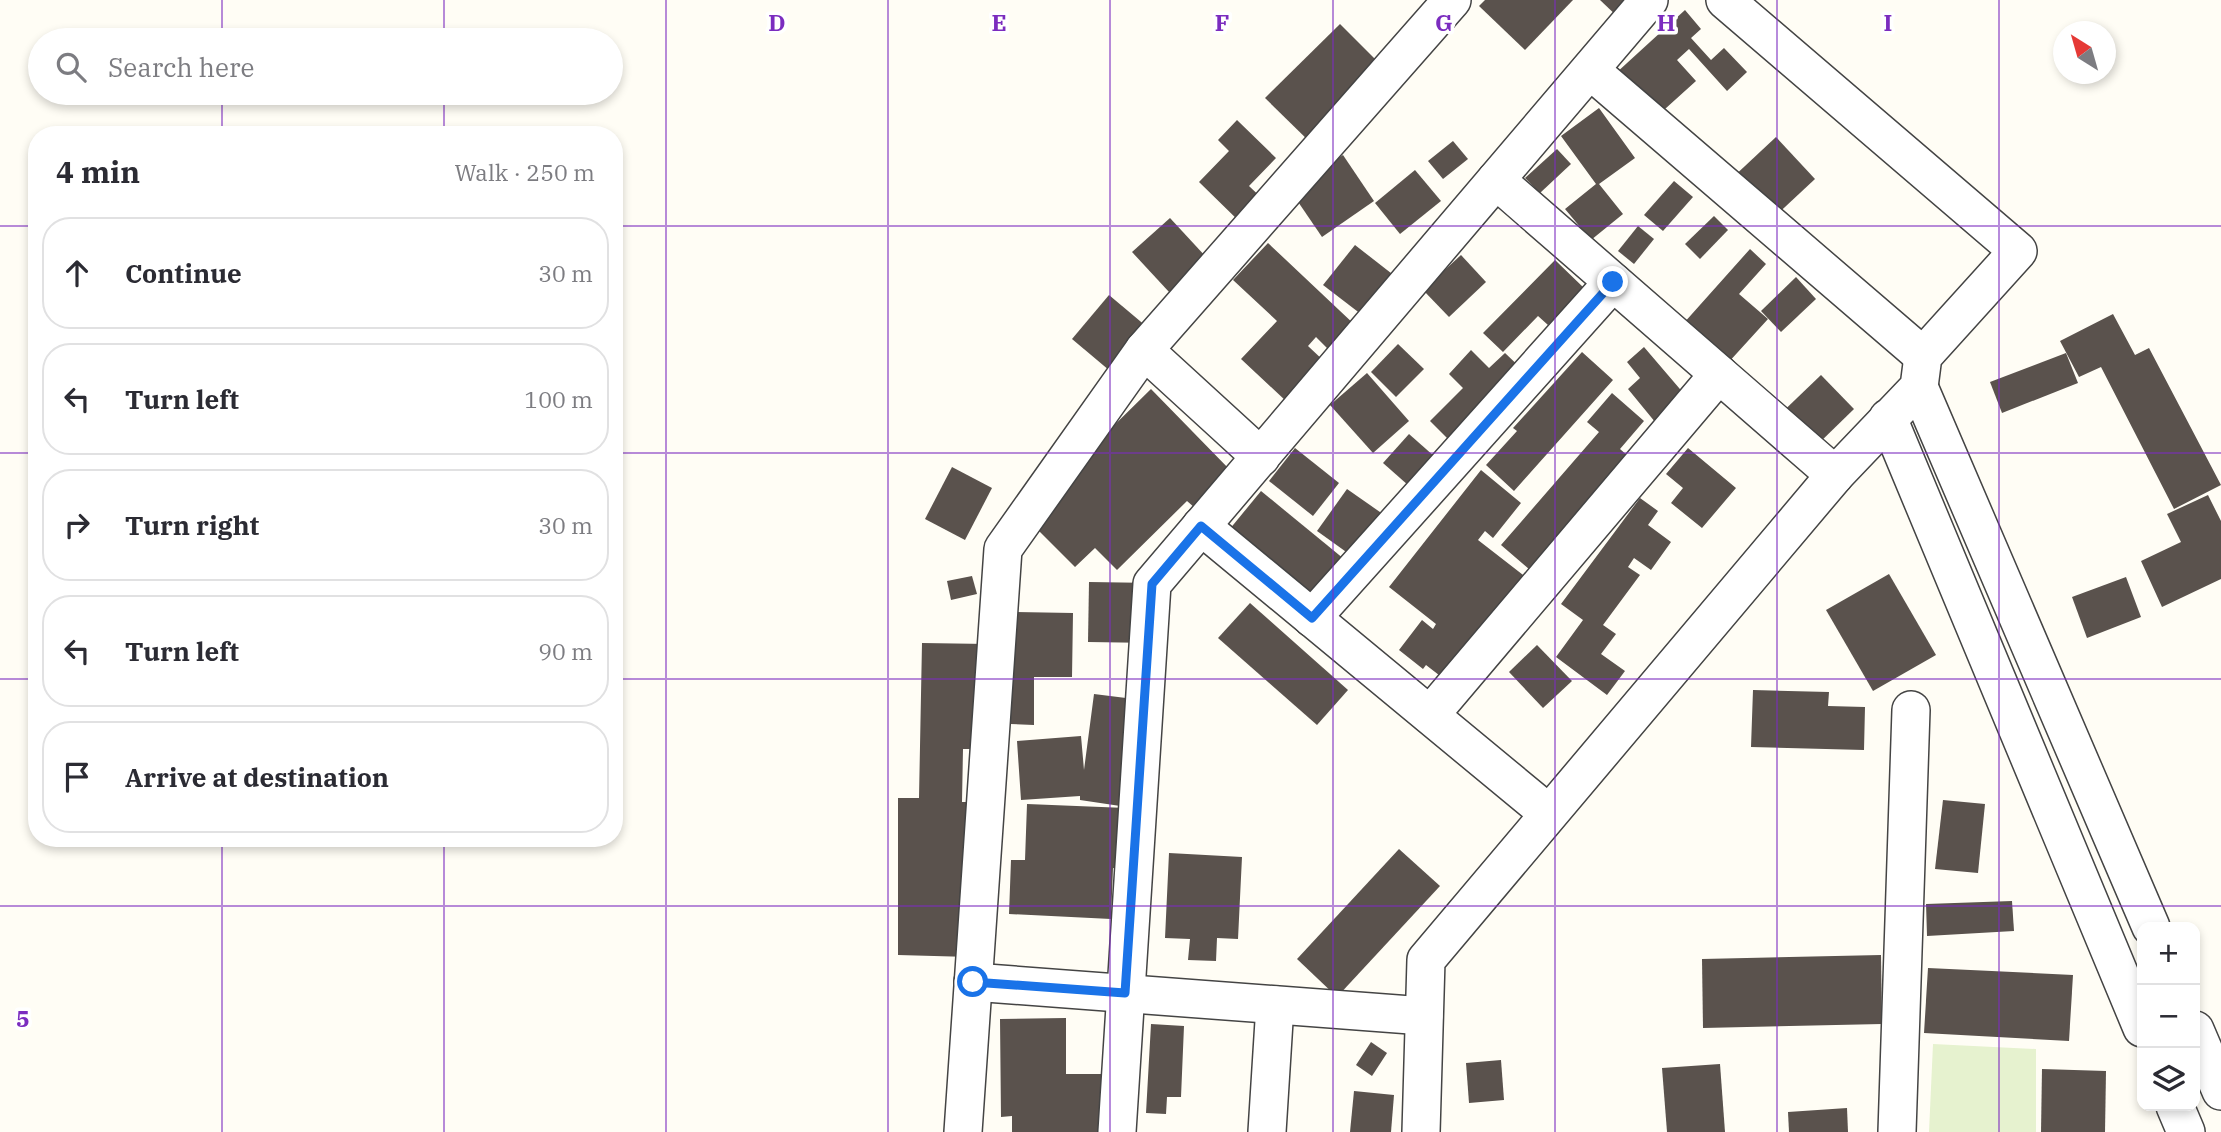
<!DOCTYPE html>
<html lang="en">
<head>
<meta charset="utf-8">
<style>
  body { margin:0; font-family:"IBM Plex Serif",serif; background:#f2f2f3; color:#2b2b33 }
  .controls { position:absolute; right:21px; bottom:21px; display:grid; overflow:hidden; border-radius:14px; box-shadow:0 4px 10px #0003 }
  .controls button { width:63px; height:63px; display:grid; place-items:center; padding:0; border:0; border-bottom:2px solid #e1e1e2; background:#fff; color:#2b2b33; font:35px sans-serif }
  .compass { position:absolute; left:2053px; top:21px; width:63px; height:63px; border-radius:50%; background:#fff; box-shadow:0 4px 10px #0003; rotate:323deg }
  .stop { position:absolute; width:21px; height:21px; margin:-16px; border:5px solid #1a73e8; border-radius:50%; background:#fff }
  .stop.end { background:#1a73e8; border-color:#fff; box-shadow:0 2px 7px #0008 }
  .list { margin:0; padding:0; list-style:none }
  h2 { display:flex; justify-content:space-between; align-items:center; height:91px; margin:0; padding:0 28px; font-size:30px }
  h2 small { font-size:23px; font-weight:400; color:#7c7c81 }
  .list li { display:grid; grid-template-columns:46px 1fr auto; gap:21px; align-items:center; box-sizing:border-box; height:112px; margin:0 14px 14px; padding:0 14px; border:2px solid #e1e1e2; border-radius:28px }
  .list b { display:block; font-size:26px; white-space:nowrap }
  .list em { font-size:23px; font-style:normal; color:#7c7c81 }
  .icon { flex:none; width:38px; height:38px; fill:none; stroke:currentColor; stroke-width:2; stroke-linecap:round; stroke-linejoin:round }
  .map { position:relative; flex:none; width:2221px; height:1132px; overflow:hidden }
  .search { position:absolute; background:#fff; box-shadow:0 4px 10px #0003; left:28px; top:28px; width:595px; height:77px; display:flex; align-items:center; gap:18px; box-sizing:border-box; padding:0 24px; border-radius:38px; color:#7c7c81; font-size:26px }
  .panel { position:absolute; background:#fff; box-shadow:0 4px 10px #0003; left:28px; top:126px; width:595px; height:721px; border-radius:28px }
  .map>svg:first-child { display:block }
  .pitch { fill:#e6f2cf }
  .building { fill:#5a524d }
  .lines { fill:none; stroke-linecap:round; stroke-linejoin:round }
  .street-casing { stroke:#444; stroke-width:40 }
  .street { stroke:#fff; stroke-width:37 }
  .route { stroke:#1a73e8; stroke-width:9 }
  .grid { fill:none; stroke:#7b2cbf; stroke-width:2; stroke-opacity:0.55 }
  .grid-label { font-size:23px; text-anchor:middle; font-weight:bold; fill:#7b2cbf; stroke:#fff; stroke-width:7; stroke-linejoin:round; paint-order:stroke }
</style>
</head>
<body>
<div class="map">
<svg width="2221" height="1132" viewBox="0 0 2221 1132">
  <rect width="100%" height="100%" fill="#fffdf5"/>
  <path class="pitch" d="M1933,1044L2036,1049V1132H1929Z"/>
  <g class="building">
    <path d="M1485,0H1573L1525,50L1479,6Z"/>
    <path d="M1600,0H1640L1621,20Z"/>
    <path d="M1685,10L1701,29L1691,38L1711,60L1724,48L1747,72L1727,91L1689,49L1677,60L1696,81L1655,118L1615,74Z"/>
    <path d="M1340,24L1389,73L1315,147L1265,98Z"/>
    <path d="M1599,108L1635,158L1599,184L1623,214L1591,240L1565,209L1596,184L1561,136Z"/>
    <path d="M1237,120L1276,158L1249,186L1267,203L1244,226L1199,182L1229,151L1218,140Z"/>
    <path d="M1776,137L1815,179L1769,222L1730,180Z"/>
    <path d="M1453,141L1468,159L1443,179L1428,161Z"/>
    <path d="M1557,149L1571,164L1540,193L1525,178Z"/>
    <path d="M1343,155L1374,201L1322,237L1290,190Z"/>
    <path d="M1415,170L1441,201L1400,234L1375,203Z"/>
    <path d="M1674,181L1693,197L1663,231L1644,215Z"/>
    <path d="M1714,216L1728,230L1700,259L1685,244Z"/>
    <path d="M1170,218L1219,271L1182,306L1132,252Z"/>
    <path d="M1638,226L1654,239L1634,264L1618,251Z"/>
    <path d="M1268,243L1356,326L1331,352L1316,337L1308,346L1325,362L1287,402L1241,359L1277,321L1233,280Z"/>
    <path d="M1355,245L1414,291L1383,331L1323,285Z"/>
    <path d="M1750,249L1766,264L1739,294L1768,319L1727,364L1683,324Z"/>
    <path d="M1461,255L1486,282L1449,317L1423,290Z"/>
    <path d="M1555,260L1584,288L1548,325L1538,316L1503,352L1483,333Z"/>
    <path d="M1796,277L1816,299L1781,332L1761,311Z"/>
    <path d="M1109,295L1159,337L1122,381L1072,339Z"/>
    <path d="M2113,314L2135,355L2149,348L2221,485L2174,509L2101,367L2079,377L2060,341Z"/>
    <path d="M1398,344L1424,369L1396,397L1371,372Z"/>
    <path d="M1644,347L1691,402L1660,428L1628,389L1640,378L1627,362Z"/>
    <path d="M1471,350L1489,368L1505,353L1528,375L1457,448L1430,421L1463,388L1449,374Z"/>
    <path d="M1582,352L1613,380L1514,491L1486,465L1517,431L1513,428Z"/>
    <path d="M2066,353L2078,383L2002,413L1990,382Z"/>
    <path d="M1367,373L1409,421L1373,453L1330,405Z"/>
    <path d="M1821,375L1854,409L1815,447L1773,421Z"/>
    <path d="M1151,389L1232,472L1195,508L1187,501L1117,570L1095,548L1075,567L1023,515Z"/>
    <path d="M1612,393L1644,421L1620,449L1636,463L1551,588L1501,545L1599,432L1587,422Z"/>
    <path d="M1409,434L1443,464L1417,493L1383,463Z"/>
    <path d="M1295,448L1339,483L1313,516L1269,481Z"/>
    <path d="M1688,448L1736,488L1702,528L1671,503L1683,488L1666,474Z"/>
    <path d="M952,467L992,488L965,540L925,519Z"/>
    <path d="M1481,470L1521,503L1493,538L1485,531L1478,540L1541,589L1457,689L1426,665L1423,669L1399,650L1422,620L1433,629L1436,624L1389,587Z"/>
    <path d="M1347,489L1400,526L1370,569L1317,531Z"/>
    <path d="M1261,491L1344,559L1327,611L1229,530Z"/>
    <path d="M2208,495L2221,521V579L2162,607L2141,561L2181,542L2167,514Z"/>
    <path d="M1640,498L1658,511L1648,525L1671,542L1651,570L1634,558L1628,567L1640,575L1603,625L1616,634L1601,654L1625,671L1607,695L1556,657L1583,620L1561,604Z"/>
    <path d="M1889,574L1936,655L1873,691L1826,610Z"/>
    <path d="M972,576L977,594L951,600L947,581Z"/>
    <path d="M2126,577L2141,617L2087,638L2072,597Z"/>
    <path d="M1089,582L1155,583L1154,643L1088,642Z"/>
    <path d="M1250,603L1348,690L1317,725L1218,638Z"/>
    <path d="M1012,612L1073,613L1072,677H1034V725L1010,724Z"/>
    <path d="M922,643L988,644L986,749H963L962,802H987L970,957L898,955V798H919Z"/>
    <path d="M1537,645L1572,681L1543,708L1509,672Z"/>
    <path d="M1753,690L1829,692L1828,706L1865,707L1864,750L1751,747Z"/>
    <path d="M1094,694L1142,700L1127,807L1080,800V796L1021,800L1017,741L1081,736L1084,770Z"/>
    <path d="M1943,800L1985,804L1978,873L1935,869Z"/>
    <path d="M1027,804L1126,808L1123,869L1113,868L1111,919L1009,914L1011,860H1025Z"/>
    <path d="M1399,849L1440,886L1337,997L1297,959Z"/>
    <path d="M1169,853L1242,857L1238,939L1217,938L1216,961L1188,960L1190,939L1165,938Z"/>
    <path d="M2012,901L2014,931L1927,936L1926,904Z"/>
    <path d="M1881,955L1882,1024L1703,1028L1702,959Z"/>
    <path d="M1928,968L2073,975L2069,1041L1924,1033Z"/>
    <path d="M1066,1018V1074H1109V1132H1012V1116L1001,1117L1000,1019Z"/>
    <path d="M1151,1024L1184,1026L1181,1097H1167L1166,1114L1146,1113Z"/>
    <path d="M1371,1042L1387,1053L1372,1076L1356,1065Z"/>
    <path d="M1501,1060L1504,1100L1469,1103L1466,1063Z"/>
    <path d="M1720,1064L1725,1132H1667L1662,1068Z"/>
    <path d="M2042,1069L2106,1071L2105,1132H2041Z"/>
    <path d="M1354,1091L1394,1095L1391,1132H1350Z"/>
    <path d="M1847,1108L1848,1132H1789L1788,1112Z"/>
  </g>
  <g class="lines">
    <g class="street-casing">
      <g id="street">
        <path d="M1590,70L1923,356"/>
        <path d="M1496,180L1835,475"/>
        <path d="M1144,350L1261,457"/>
        <path d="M1919,387L2151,927"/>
        <path d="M1888,418L2142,1028"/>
        <path d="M1201,526L1548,813"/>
        <path d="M1312,618L1613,282"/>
        <path d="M1430,715L1719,374"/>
        <path d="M973,982L1424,1016"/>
        <path d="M2195,1030L2221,1091"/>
        <path d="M2175,1106L2186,1132"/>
        <path d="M963,1132L1003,549L1144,350L1452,0"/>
        <path d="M1117,1132L1152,584L1649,0"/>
        <path d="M1267,1132L1275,1005"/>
        <path d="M1421,1132L1426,960L1835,475L1919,387L1923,356L2018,251L1725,0"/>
        <path d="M1897,1132L1911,710"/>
      </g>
    </g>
    <use href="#street" class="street"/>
  </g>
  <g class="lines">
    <path class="route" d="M973,982L1125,993L1152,584L1201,526L1312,618L1613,282"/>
  </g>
  <path class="grid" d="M222,0V40M444,0V40M666,0V1132M888,0V1132M1110,0V1132M1333,0V1132M1555,0V1132M1777,0V1132M1999,0V1132M222,93V135M444,93V135M0,226H37M614,226H2221M0,453H37M614,453H2221M0,679H37M614,679H2221M222,838V1132M444,838V1132M0,906H2221"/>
  <g class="grid-label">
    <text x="777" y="31">D</text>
    <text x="999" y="31">E</text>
    <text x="1222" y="31">F</text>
    <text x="1444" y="31">G</text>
    <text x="1666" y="31">H</text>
    <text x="1888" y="31">I</text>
    <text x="23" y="1027">5</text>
  </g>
</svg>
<div class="controls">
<button>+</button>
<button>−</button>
<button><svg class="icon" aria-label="layers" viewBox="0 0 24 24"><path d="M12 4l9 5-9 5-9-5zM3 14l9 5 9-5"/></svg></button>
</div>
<svg class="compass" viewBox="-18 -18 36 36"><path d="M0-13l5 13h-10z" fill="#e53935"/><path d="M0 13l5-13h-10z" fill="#7c7c81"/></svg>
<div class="stop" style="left:973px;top:982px"></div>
<div class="stop end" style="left:1613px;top:282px"></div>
<div class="search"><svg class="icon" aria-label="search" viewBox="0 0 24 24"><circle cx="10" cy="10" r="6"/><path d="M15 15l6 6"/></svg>Search here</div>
<section class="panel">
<h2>4 min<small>Walk · 250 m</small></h2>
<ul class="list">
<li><svg class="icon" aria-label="ahead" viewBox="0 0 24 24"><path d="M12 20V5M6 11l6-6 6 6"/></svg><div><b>Continue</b></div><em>30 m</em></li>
<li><svg class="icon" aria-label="left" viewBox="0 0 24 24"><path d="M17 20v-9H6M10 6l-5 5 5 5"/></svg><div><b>Turn left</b></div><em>100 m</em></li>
<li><svg class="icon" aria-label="right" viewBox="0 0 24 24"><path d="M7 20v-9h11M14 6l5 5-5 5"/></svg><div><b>Turn right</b></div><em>30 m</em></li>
<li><svg class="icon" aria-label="left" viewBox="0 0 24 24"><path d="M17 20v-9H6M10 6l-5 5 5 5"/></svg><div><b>Turn left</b></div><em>90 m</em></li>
<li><svg class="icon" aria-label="arrive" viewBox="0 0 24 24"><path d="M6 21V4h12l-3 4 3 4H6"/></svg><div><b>Arrive at destination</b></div></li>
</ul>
</section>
</div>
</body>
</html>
